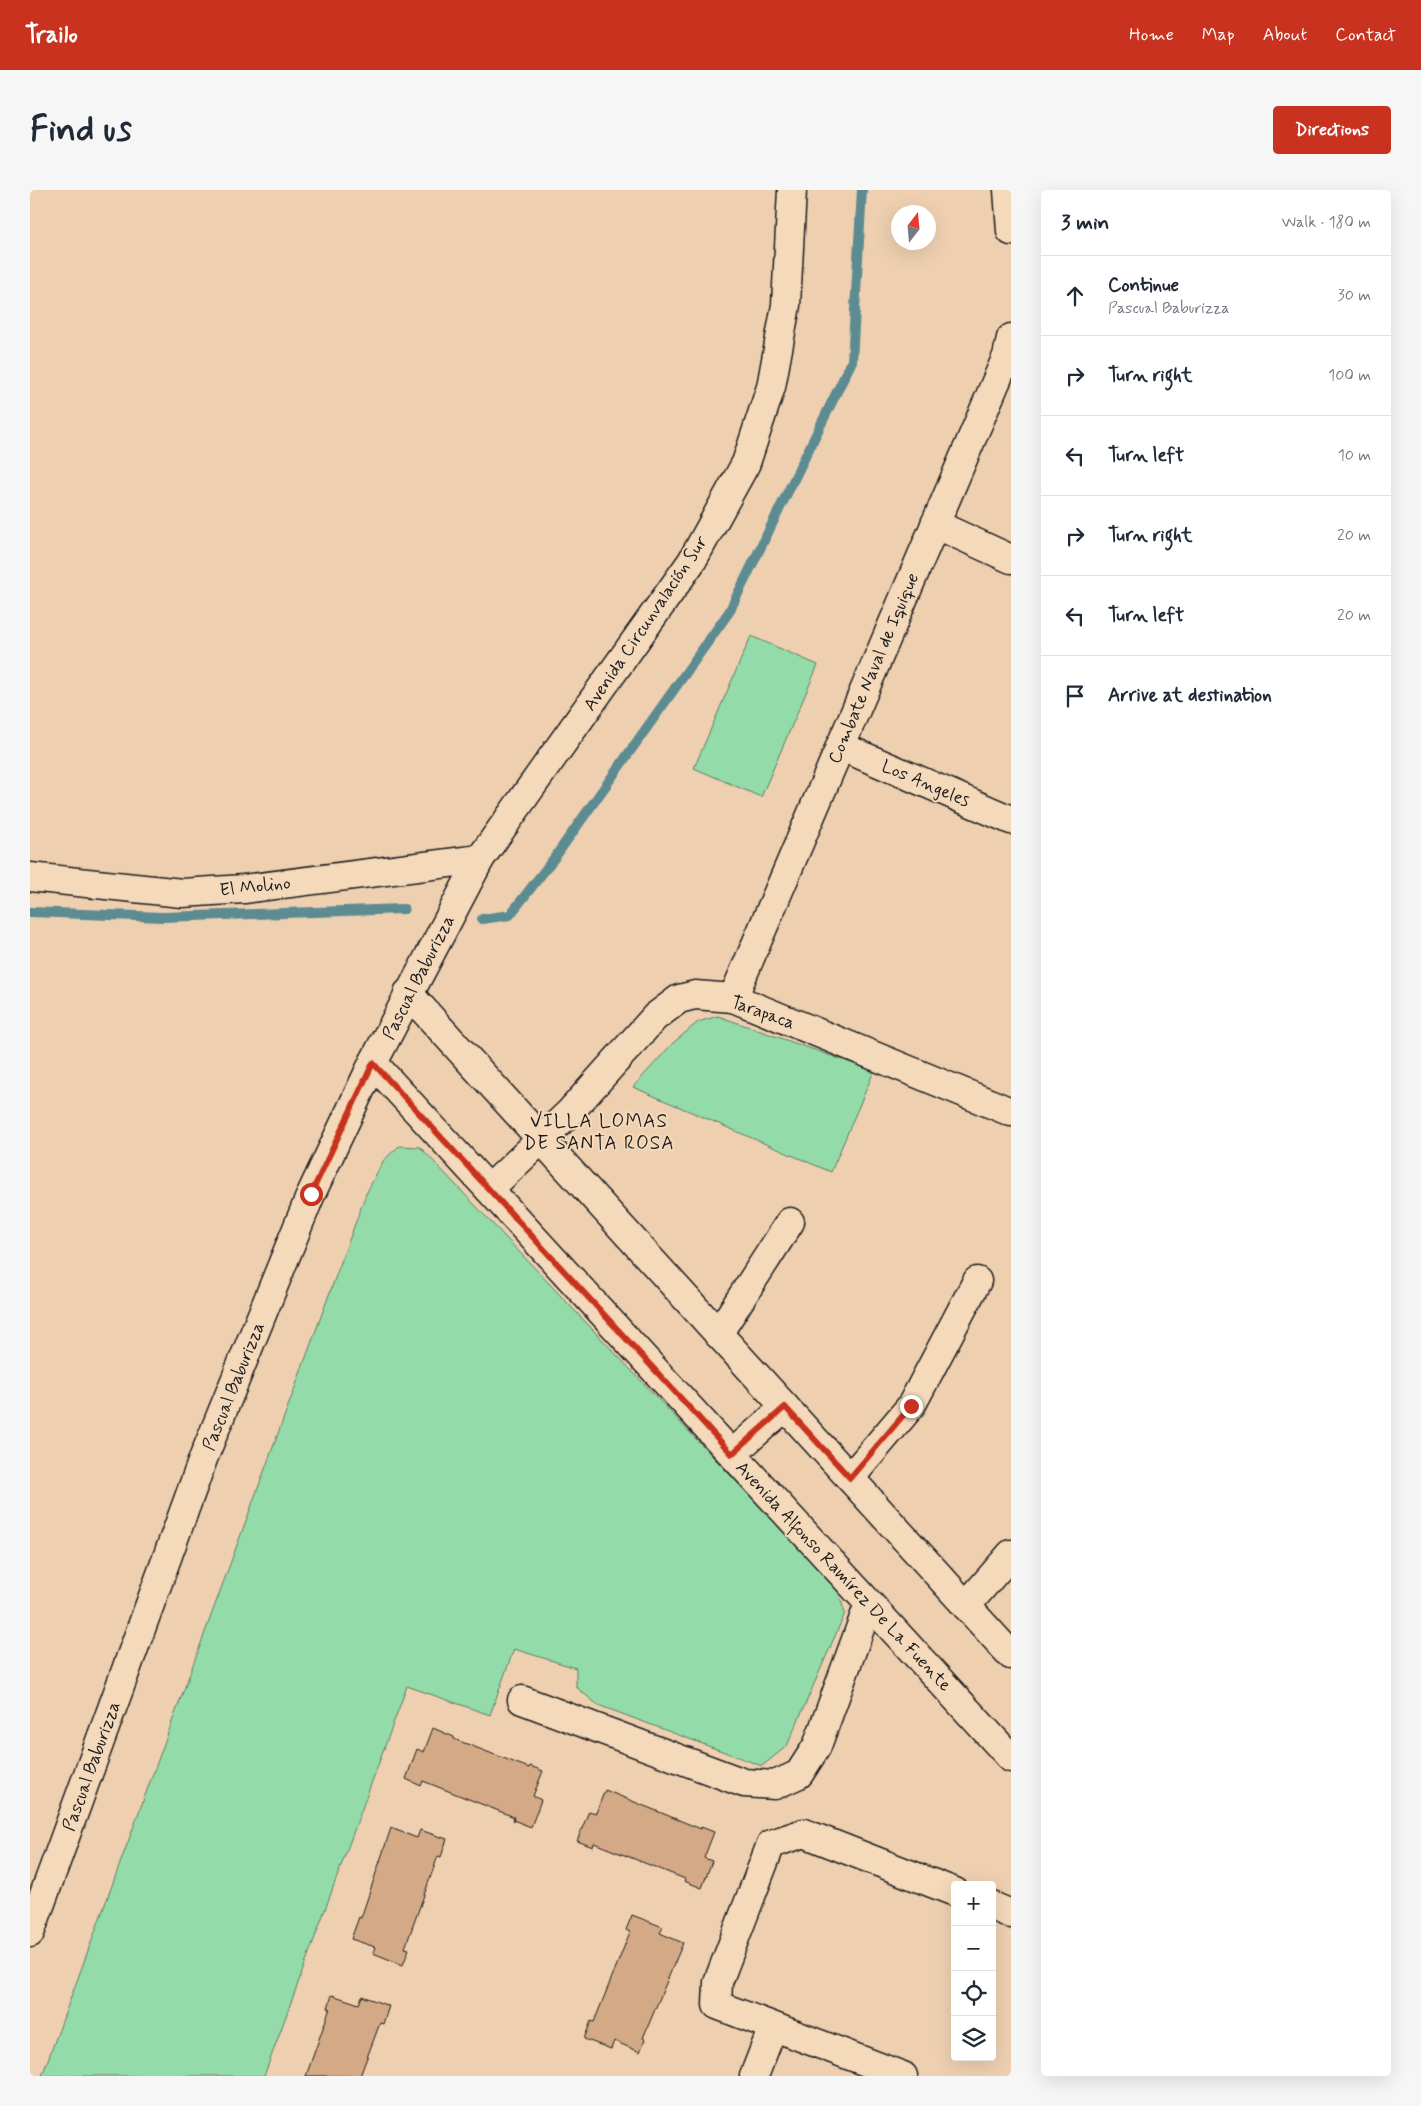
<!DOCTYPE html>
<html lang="en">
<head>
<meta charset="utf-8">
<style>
  body { margin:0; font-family:Mynerve,sans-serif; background:#f6f6f7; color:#1f2937 }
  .controls { position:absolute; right:15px; bottom:15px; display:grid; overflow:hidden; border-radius:5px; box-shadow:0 5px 20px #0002 }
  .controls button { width:45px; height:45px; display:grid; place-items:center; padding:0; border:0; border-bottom:1px solid #e0e1e3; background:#fff; color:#1f2937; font:25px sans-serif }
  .compass { position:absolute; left:861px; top:15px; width:45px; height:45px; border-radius:50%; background:#fff; box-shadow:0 5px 20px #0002; rotate:16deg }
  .stop { position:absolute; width:15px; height:15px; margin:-11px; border:4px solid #c8321e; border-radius:50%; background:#fff }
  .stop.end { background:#c8321e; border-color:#fff; box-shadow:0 1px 5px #0008 }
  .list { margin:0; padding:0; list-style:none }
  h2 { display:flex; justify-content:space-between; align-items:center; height:65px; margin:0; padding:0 20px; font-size:21px }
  h2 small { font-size:16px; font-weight:400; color:#747a83 }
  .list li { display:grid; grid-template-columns:32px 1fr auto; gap:15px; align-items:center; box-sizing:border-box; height:80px; padding:0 20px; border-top:1px solid #e0e1e3 }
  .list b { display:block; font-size:19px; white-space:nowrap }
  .list p { margin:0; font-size:16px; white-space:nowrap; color:#747a83 }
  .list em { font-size:16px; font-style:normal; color:#747a83 }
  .icon { flex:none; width:28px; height:28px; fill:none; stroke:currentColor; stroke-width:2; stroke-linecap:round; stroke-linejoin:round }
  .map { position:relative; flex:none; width:981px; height:1886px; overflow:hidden; border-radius:5px }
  header { display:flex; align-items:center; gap:30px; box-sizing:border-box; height:70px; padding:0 25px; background:#c8321e; color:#fff }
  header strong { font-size:24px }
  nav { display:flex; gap:28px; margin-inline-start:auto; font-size:18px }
  .intro { display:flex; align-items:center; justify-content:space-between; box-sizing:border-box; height:120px; padding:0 30px }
  h1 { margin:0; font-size:35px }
  .button { padding:12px 22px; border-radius:5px; background:#c8321e; color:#fff; font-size:18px; font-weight:700 }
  main { display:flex; gap:30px; padding:0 30px }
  aside { flex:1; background:#fff; border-radius:5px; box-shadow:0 5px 20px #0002 }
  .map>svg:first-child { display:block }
  .green { fill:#94dbaa; stroke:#587c63 }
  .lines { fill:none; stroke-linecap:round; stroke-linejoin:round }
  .stream { stroke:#5b8c92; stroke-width:10 }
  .building { fill:#d3a986; stroke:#1c1c1c }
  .minor-casing { stroke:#1c1c1c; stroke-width:31 }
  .major-casing { stroke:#1c1c1c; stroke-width:31 }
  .minor { stroke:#f4d9bb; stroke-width:28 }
  .major { stroke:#f4d9bb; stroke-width:28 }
  .route { stroke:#c8321e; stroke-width:6 }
  .labels { text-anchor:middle; stroke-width:4; stroke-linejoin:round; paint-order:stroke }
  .street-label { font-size:18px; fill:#1c1c1c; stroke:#f4d9bb }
  .neighbourhood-label { font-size:19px; letter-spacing:1px; fill:#1c1c1c; stroke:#f4d9bb }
</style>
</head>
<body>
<header>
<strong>Trailo</strong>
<nav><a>Home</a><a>Map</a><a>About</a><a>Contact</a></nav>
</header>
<div class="intro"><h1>Find us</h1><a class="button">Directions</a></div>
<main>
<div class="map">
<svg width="981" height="1886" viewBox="0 0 981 1886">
  <rect width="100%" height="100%" fill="#eed0b1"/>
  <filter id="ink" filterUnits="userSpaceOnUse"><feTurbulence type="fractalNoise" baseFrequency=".02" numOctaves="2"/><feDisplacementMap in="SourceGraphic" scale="10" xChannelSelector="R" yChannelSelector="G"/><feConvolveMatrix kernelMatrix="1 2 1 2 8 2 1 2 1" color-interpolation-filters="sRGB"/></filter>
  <g filter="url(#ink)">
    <g class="green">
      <path d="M721,446L788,475L731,607L664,578Z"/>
      <path d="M688,826L844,881L801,982L603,897L643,853L668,832Z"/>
      <path d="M369,956L390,957L807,1398L815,1423L757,1556L732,1576L568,1515L546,1497V1478L484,1459L460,1525L377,1496L234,1886H12L336,1004L353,971Z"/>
    </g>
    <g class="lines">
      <g class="stream">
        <path d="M0,722L133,727L374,719"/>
        <path d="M452,729L480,725L525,667L699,422L822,171L832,0"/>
      </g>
    </g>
    <g class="building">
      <path d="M403,1538L424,1547V1549L499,1578L500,1576L513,1581L503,1606L511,1610L501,1637L483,1630L484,1627L393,1591L391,1596L376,1589L387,1559L394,1562Z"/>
      <path d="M575,1600L671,1639V1637L684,1642L674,1668L682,1671L672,1698L654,1691L655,1689L564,1653L563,1657L547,1651L559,1621L566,1623Z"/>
      <path d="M361,1638L387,1648L390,1640L417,1649L411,1667L408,1666L375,1758L379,1759L373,1775L343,1763L345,1757L321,1749L329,1727L331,1728Z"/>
      <path d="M602,1725L633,1737L630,1743L653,1753L613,1848L615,1849L610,1862L584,1851L581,1859L554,1849L561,1831L564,1832L600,1742L596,1740Z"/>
      <path d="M302,1805L329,1814L332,1806L359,1816L353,1834L350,1833L330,1886H276L300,1818H298Z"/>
    </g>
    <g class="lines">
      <g class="minor-casing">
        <g id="minor">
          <path d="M978,0L981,41"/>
          <path d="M905,334L981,369"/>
          <path d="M810,556L981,630"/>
          <path d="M0,687L152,703L214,699L450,669"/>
          <path d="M378,803L981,1465"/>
          <path d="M703,808L977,166L981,148"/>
          <path d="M343,873L981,1568"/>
          <path d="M459,999L539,923L625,827L649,809L665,805L703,808L981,922"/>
          <path d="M688,1144L760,1032"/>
          <path d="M702,1264L755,1217"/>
          <path d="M820,1288L881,1216L947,1091"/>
          <path d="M936,1416L981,1364"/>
          <path d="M492,1510L714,1593L745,1595L769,1584L787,1556L839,1414"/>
          <path d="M962,1716L981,1724"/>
          <path d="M724,1886L743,1837"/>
          <path d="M873,1886L687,1815L688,1792L741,1654L774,1643L925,1702"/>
        </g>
      </g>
      <g class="major-casing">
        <path id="major" d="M0,1743L173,1269L281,1004L343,873L450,669L662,371L716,273L741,197L756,115L762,0"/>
      </g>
      <use href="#minor" class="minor"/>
      <use href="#major" class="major"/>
    </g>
  </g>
  <g class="lines" filter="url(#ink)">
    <path class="route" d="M281,1004L343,873L702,1264L755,1217L820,1288L881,1216"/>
  </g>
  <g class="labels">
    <g class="street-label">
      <text transform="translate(615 433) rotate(-56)" y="6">Avenida Circunvalación Sur</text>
      <text transform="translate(843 478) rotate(-67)" y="6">Combate Naval de Iquique</text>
      <text transform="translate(896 593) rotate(23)" y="6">Los Angeles</text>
      <text transform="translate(225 696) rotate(-6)" y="6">El Molino</text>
      <text transform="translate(388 787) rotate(-63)" y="6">Pascual Baburizza</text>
      <text transform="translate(733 822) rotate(20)" y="6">Tarapaca</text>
      <text transform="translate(203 1196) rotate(-68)" y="6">Pascual Baburizza</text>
      <text transform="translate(814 1386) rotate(47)" y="6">Avenida Alfonso Ramírez De La Fuente</text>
      <text transform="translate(61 1576) rotate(-70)" y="6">Pascual Baburizza</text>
    </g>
    <g class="neighbourhood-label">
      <text x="569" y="937">VILLA LOMAS<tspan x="569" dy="22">DE SANTA ROSA</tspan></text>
    </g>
  </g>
</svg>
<div class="controls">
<button>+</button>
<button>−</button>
<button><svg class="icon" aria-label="locate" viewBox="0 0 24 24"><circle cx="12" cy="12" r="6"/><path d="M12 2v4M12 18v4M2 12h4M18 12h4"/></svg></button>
<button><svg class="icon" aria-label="layers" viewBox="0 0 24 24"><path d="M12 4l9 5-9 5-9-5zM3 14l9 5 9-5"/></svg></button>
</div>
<svg class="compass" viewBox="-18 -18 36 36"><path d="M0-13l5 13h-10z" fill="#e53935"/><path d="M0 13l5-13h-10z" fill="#747a83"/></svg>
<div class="stop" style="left:281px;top:1004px"></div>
<div class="stop end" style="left:881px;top:1216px"></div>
</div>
<aside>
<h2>3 min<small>Walk · 180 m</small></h2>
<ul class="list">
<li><svg class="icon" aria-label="ahead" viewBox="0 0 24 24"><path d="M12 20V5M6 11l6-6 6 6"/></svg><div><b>Continue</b><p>Pascual Baburizza</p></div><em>30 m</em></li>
<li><svg class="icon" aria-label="right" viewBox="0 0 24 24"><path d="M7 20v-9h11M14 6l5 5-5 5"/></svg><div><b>Turn right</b></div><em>100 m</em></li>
<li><svg class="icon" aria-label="left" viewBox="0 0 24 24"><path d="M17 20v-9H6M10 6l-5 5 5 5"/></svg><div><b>Turn left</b></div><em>10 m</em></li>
<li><svg class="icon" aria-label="right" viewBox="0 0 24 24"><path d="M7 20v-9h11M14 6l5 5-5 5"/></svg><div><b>Turn right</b></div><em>20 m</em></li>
<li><svg class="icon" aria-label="left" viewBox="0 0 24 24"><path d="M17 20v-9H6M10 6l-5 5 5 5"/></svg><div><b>Turn left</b></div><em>20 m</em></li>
<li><svg class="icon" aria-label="arrive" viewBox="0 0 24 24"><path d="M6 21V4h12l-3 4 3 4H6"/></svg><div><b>Arrive at destination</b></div></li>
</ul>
</aside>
</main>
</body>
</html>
